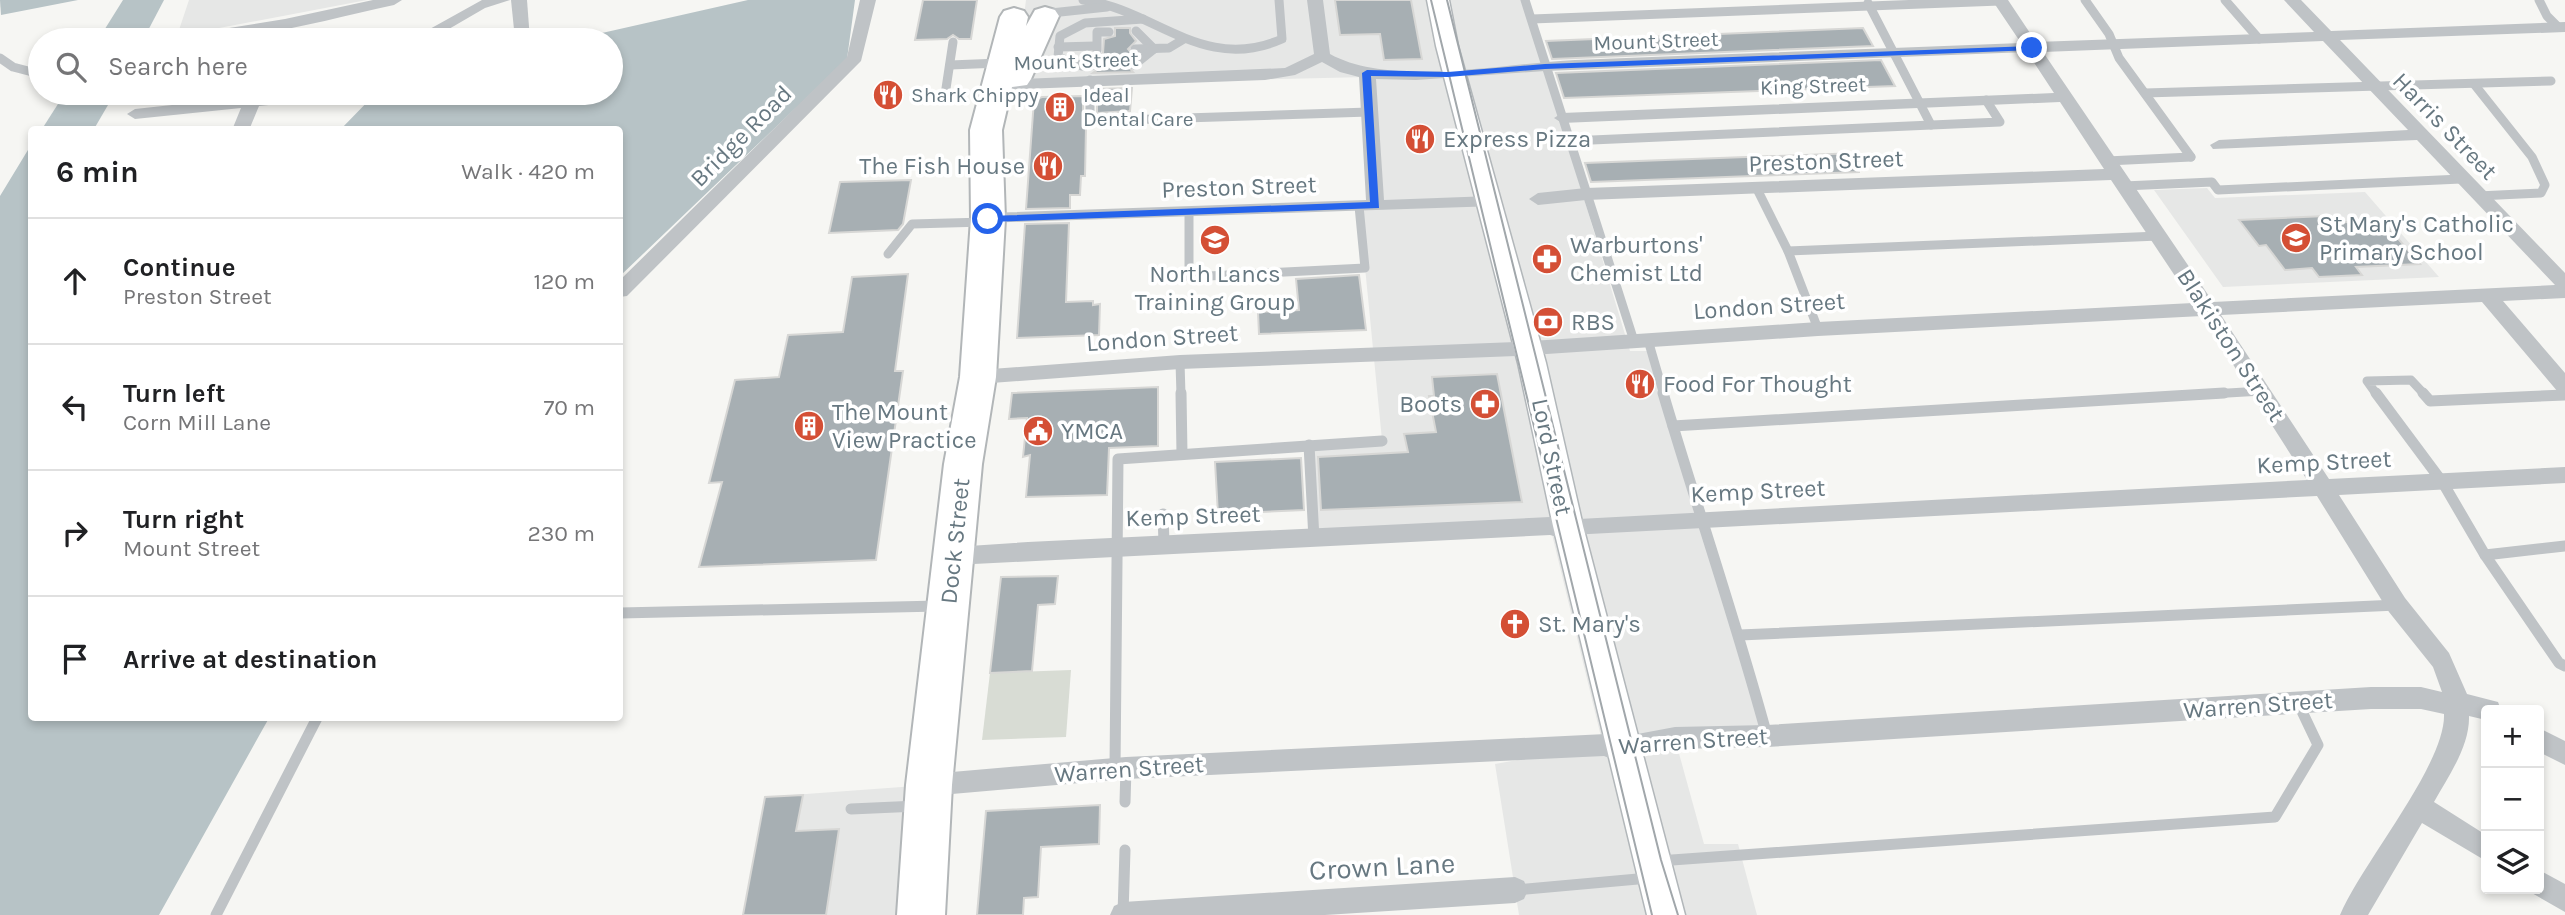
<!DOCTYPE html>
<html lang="en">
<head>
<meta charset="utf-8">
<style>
  body { margin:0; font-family:Karla,sans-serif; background:#f6f6f6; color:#202124 }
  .controls { position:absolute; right:21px; bottom:21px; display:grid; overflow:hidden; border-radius:7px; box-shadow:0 4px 10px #0003 }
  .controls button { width:63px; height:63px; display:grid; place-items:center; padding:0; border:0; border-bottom:2px solid #e0e0e0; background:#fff; color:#202124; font:35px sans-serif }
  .stop { position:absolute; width:21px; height:21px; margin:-16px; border:5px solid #2563eb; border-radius:50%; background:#fff }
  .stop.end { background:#2563eb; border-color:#fff; box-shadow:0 2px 7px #0008 }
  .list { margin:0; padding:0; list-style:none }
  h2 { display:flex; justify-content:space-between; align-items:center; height:91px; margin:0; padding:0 28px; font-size:30px }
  h2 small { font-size:23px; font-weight:400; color:#757577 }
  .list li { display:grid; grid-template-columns:46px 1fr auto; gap:21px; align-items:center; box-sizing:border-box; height:126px; padding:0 28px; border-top:2px solid #e0e0e0 }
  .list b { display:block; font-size:26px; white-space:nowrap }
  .list p { margin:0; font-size:23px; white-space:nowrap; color:#757577 }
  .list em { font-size:23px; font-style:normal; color:#757577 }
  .icon { flex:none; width:38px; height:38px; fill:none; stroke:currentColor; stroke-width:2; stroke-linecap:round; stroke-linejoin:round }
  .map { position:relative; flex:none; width:2565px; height:915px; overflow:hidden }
  .search { position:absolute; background:#fff; box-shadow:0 4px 10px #0003; left:28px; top:28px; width:595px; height:77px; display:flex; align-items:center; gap:18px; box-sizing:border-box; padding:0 24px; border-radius:38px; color:#757577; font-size:26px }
  .panel { position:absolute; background:#fff; box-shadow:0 4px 10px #0003; left:28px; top:126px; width:595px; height:595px; border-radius:7px }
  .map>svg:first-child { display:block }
  .built { fill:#e6e7e6 }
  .green { fill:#d8dcd4 }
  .water { fill:#b7c3c6 }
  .building { fill:#a7afb3; stroke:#d7d7d5; stroke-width:2 }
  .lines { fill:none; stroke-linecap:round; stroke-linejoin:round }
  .secondary-casing { stroke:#b2b7ba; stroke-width:3 }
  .highway-casing { stroke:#b2b6b8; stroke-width:4 }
  .lane-far1 { stroke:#bfc3c6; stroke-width:9 }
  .lane { stroke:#bfc3c6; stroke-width:11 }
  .street { fill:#bfc3c6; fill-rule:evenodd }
  .secondary { fill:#fff; fill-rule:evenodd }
  .highway { fill:#fff; fill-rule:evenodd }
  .tram { stroke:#a1a7ab; stroke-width:2 }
  .route { fill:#2563eb }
  .labels { text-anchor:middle; stroke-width:7; stroke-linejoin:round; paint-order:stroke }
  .far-street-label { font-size:21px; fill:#677881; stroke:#fff }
  .far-poi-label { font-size:21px; fill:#677881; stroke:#fff; text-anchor:start }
  .street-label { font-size:24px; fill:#677881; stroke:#fff }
  .poi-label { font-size:24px; fill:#677881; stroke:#fff; text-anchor:start }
  .near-street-label { font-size:28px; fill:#677881; stroke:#fff }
</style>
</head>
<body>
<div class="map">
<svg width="2565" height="915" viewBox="0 0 2565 915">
  <rect width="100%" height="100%" fill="#f6f6f3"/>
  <g class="built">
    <path d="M189,0H367L177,36Z"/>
    <path d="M1026,0H1524L1630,351H1651L1767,736L1675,739L1704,844H1738L1757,915H1519L1495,764L1603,745L1550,526L1316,534L1309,446L1382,440L1359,206L1375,205L1367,77L1015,85Z"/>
    <path d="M2207,188L2215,198L2365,192L2439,277L2223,287L2154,190Z"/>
    <path d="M929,785L921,915H743L765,797Z"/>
  </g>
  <path class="green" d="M1071,670L1066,737L982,740L990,673Z"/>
  <g class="water">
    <path d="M0,0H78L1,15Z"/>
    <path d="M123,0H164L143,40H98Z"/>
    <path d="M748,0H855L847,59L620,276V130H340L376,93H611V40H571Z"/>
    <path d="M65,93H115L94,129H42Z"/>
    <path d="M31,145L32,718H269L159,915H0V196Z"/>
  </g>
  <g class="building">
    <path d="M923,0H977L971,39H959L953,35L947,39L915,40Z"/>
    <path d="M1335,0H1411L1422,59L1384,60L1380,34L1340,35Z"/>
    <path d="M1115,28H1130V33L1136,41L1128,49L1134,56L1127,65L1133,72L1093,73L1101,67L1095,58L1103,53L1104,39L1115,36Z"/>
    <path d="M1863,28L1873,46L1552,59L1546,41Z"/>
    <path d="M1881,60L1895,86L1564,98L1556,73Z"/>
    <path d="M1132,88L1130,111L1097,113V89Z"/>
    <path d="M1083,96V121L1086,127L1085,176H1081L1080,195H1070V208L1026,209L1034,100L1042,97Z"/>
    <path d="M1858,153L1859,172L1591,182L1585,163Z"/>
    <path d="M911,180L903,224L898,230L829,233L840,182Z"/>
    <path d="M2326,216L2332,223L2382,220L2420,264L2356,267L2362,275L2319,277L2312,268L2285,270L2266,245L2259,246L2239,220Z"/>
    <path d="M1069,223L1066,302L1093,301V305L1100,304L1099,335L1017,338L1025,224Z"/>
    <path d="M908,274L895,371H903L876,560L699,567L722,482L709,483L735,380L779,377L788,335L843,332L852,277Z"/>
    <path d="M1359,275L1366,330L1259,334L1258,312L1299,310L1296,279Z"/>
    <path d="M1497,374L1522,502L1321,510L1318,457L1408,452L1404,434L1436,432L1429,396H1434L1432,377Z"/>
    <path d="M1158,387V446L1109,448L1107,495L1026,497L1030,455L1023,457L1027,418L1009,419L1012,393Z"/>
    <path d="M1301,458L1304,510L1218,514L1215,462Z"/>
    <path d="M1058,576L1055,604L1038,605L1032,671L990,673L1001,577Z"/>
    <path d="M803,795L796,831L839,829L826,915H743L765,797Z"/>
    <path d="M1100,805L1099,844L1041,847L1038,897L1024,898L1023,915H977L986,811Z"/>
  </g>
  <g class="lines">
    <g class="secondary-casing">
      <path id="secondary" d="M1427,0H1449L1458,46L1546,363L1583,526L1685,915H1647L1553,526L1518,363L1436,46Z"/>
    </g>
    <g class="highway-casing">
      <path id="highway" d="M1045,7L1055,10L1059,16L1031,79L1027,85L1012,87L1002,130L1005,219L996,377L982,464L952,785L945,915H897L906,785L944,464L960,377L971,219L970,130L1000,17L1004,11L1014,8L1024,11L1028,17L1026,26L1035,10Z"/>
    </g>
    <g class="lane-far1">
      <path d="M1083,0C1155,9 1203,74 1282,39L1279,0"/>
      <path d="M1525,0L1634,341"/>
      <path d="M2085,0L2109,34L2119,58L2191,157"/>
      <path d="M2225,0L2259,39"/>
      <path d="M2539,0L2547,16L2558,27"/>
      <path d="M1868,3L1931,125"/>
      <path d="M1051,13L1107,7"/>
      <path d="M1532,19L2000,1"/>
      <path d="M1136,31L1154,49"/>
      <path d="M400,40L412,35"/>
      <path d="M1058,47L1095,46"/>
      <path d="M1135,49L1169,48L1184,39"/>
      <path d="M1097,50V32H1109"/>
      <path d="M0,58L13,67L36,73"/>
      <path d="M950,65L1000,63"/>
      <path d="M1094,65L1082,66L1058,57L1060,36L1085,23L1143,19"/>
      <path d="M1134,65L1154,49"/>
      <path d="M1090,80V121L1369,112"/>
      <path d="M2474,84L2532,157L2545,185L2541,193L2478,196"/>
      <path d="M2145,93L2551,81"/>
      <path d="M945,95L953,42"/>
      <path d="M1569,141L2000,122L1986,100"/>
      <path d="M2107,161L2191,157"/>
      <path d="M2124,186L2212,182L2218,190L2461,179"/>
      <path d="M1757,189L1788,251L1818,329"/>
      <path d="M1189,214V277L1365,268L1359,206"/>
      <path d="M1788,251L2159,236"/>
      <path d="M888,254L912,224L985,222"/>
      <path d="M1648,340L1664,395"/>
      <path d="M1180,362L1181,395"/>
      <path d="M2194,395L2262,391"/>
      <path d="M2377,395L2367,381L2411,380L2425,395"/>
    </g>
    <g class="lane">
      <path d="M1181,393L1182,454"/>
      <path d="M1663,393C1697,508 1736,621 1767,736"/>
      <path d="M2376,393L2443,483L2485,555L2559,663L2565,666"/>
      <path d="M2423,393L2430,401L2565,395"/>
      <path d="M1673,426L2224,393"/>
      <path d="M1309,445L1314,539"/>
      <path d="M1163,514L1164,543"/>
      <path d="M2485,555L2565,546"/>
      <path d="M620,613L939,606"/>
      <path d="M1740,635L2397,605"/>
      <path d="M1115,768L1118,459L1382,441"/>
      <path d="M1125,802L1126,768"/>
      <path d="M851,809L918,806"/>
      <path d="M1658,861L2275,817L2318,745L2298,703"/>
      <path d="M1516,890L1649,878"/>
      <path d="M1123,914L1125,850"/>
      <path d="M216,915L317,718"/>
    </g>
    <g class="street">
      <path d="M373,0H402L394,5C324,20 249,43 177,40L185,35L285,19Z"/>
      <path d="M482,0H510L485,8L442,33L436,35L428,30Z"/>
      <path d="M511,0H527L530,40L515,39Z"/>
      <path d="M860,0H876L861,61L627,296L620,297V280L847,57Z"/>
      <path d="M1307,0H1323L1330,54C1391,88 1505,63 1575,60C1724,54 1872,49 2021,43L1992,0H2008L2036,42L2314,32L2284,0H2301L2331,31L2565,22V32L2340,40L2565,273V298L2503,301L2565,373V394L2558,392L2482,302L2221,315L2329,479L2565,467V483L2339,495L2405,598L2449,653L2467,694L2498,702L2501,710H2486V720L2469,716C2470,746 2448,777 2434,802L2486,835V861L2422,823L2368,915H2340C2362,863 2446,764 2444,714L2421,709H2371L1767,747L1675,749L1614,760L1604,756L1126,779L929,796L920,793L916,785L920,777L929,774L1126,757L1606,734L1616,738L1675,727L1767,725L2371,687H2421L2442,692L2433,667L2389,612L2317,496L1570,535L1561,538L1550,535L954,565L946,562L943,556L946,550L954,547L1028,542L1550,517L1560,520L2307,480L2202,316L1818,336L1516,356L1180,369L978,384L971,382L968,377L978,370L1180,355L1516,342L1818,322L2193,303L2111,180L1586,200L1538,205L1529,199L1538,193L1586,188L2104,169L2060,102L1562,123L1554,118L1562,113L2054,93L2027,52L1545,71L1416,80L1376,79L1384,200L1491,196L1497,198L1500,202L1497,206L982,223L979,219L982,215L988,213L1366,200L1359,77L1340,72L1322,62L1295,75L1265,80L999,90L991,85L999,80L1285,68L1314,54ZM2323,41L2408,130L2219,140L2210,145L2213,149L2417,140L2555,285L2213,302L2043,52Z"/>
      <path d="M248,93H264L263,96L345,93L337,98L259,106L249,130H232L241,108L135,119L127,114L135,109L246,97Z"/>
      <path d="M2539,728L2565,741V765L2539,752Z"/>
      <path d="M2539,870L2565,884V912L2530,892L2528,889H2539Z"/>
      <path d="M1515,877L1524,881L1528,890L1524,899L1515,903L1325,915H1110L1114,906L1123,902Z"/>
    </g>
    <use href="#secondary" class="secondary"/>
    <use href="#highway" class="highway"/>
    <g class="tram">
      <path d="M1431,0L1652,915"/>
      <path d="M1447,0L1661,860L1678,915"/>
    </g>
  </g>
  <path class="route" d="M2032,46L2035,50L1545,69L1448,77L1371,76L1379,208L988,222L983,219L988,216L1370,202L1362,73L1367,70L1448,72L1545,64Z"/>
  <defs>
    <g id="restaurant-disc" transform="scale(1.575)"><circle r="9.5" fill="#d44f35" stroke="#fff"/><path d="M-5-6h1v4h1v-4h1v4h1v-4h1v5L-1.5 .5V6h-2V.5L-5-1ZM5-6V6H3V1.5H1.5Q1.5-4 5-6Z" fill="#fff"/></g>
    <g id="building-disc" transform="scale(1.575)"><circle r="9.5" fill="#d44f35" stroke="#fff"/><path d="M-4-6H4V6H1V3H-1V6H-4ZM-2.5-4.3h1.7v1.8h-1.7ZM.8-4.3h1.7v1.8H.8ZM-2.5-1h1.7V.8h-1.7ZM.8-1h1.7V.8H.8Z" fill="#fff"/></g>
    <g id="school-disc" transform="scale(1.575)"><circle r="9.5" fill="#d44f35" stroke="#fff"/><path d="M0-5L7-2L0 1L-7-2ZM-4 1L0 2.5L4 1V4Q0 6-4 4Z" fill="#fff"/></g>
    <g id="university-disc" transform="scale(1.575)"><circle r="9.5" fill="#d44f35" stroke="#fff"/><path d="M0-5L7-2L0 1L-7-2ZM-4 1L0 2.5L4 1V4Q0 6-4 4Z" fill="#fff"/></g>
    <g id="pharmacy-disc" transform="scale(1.575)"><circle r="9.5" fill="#d44f35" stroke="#fff"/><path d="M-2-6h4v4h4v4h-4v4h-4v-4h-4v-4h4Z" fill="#fff"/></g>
    <g id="bank-disc" transform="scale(1.575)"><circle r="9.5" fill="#d44f35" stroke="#fff"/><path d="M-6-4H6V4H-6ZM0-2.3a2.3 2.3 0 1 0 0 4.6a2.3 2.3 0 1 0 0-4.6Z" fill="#fff"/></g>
    <g id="civic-disc" transform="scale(1.575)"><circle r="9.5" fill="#d44f35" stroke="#fff"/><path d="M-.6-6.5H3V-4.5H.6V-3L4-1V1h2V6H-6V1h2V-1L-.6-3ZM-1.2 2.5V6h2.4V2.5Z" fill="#fff"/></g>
    <g id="church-disc" transform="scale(1.575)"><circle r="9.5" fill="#d44f35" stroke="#fff"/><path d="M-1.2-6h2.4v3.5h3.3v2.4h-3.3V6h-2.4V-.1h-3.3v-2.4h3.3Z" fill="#fff"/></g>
  </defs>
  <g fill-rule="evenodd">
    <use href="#restaurant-disc" x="888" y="95"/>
    <use href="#building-disc" x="1060" y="107"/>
    <use href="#restaurant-disc" x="1420" y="139"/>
    <use href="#restaurant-disc" x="1048" y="166"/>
    <use href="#school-disc" x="2296" y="238"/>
    <use href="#university-disc" x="1215" y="240"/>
    <use href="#pharmacy-disc" x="1547" y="259"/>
    <use href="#bank-disc" x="1548" y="322"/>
    <use href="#restaurant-disc" x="1640" y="384"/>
    <use href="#pharmacy-disc" x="1485" y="404"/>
    <use href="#building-disc" x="809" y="426"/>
    <use href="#civic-disc" x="1038" y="431"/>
    <use href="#church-disc" x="1515" y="624"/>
  </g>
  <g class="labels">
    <g class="far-street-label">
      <text transform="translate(1656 41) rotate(-2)" y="7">Mount Street</text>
      <text transform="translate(1076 61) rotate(-2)" y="7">Mount Street</text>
      <text transform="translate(1813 86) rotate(-2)" y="7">King Street</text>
    </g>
    <g class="far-poi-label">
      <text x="911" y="102">Shark Chippy</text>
      <text x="1083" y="102">Ideal<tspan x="1083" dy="24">Dental Care</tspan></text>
    </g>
    <g class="street-label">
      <text transform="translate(2445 126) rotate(46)" y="8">Harris Street</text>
      <text transform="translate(741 136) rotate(-45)" y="8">Bridge Road</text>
      <text transform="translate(1826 161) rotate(-2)" y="8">Preston Street</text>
      <text transform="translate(1239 187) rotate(-2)" y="8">Preston Street</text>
      <text transform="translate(1769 306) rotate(-4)" y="8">London Street</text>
      <text transform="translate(1162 338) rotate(-4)" y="8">London Street</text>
      <text transform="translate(2231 345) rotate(57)" y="8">Blakiston Street</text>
      <text transform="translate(1552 457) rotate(78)" y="8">Lord Street</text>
      <text transform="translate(2324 462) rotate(-3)" y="8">Kemp Street</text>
      <text transform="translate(1758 491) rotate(-3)" y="8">Kemp Street</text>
      <text transform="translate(1193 516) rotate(-2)" y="8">Kemp Street</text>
      <text transform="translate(955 541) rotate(-84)" y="8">Dock Street</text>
      <text transform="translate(2258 705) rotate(-4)" y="8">Warren Street</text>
      <text transform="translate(1693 741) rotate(-4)" y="8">Warren Street</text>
      <text transform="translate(1129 769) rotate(-4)" y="8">Warren Street</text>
    </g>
    <g class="poi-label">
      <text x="1443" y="147">Express Pizza</text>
      <text x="1025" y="174" text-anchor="end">The Fish House</text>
      <text x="2319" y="232">St Mary's Catholic<tspan x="2319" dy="28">Primary School</tspan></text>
      <text x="1570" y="253">Warburtons'<tspan x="1570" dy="28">Chemist Ltd</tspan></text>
      <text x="1215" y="282" text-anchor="middle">North Lancs<tspan x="1215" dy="28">Training Group</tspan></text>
      <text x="1571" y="330">RBS</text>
      <text x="1663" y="392">Food For Thought</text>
      <text x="1462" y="412" text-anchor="end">Boots</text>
      <text x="832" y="420">The Mount<tspan x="832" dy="28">View Practice</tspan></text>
      <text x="1061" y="439">YMCA</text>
      <text x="1538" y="632">St. Mary's</text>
    </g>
    <g class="near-street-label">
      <text transform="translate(1382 866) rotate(-3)" y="10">Crown Lane</text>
    </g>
  </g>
</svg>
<div class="controls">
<button>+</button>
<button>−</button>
<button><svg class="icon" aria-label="layers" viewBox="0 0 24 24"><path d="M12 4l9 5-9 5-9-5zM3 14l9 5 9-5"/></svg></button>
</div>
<div class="stop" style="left:988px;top:219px"></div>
<div class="stop end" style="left:2032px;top:48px"></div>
<div class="search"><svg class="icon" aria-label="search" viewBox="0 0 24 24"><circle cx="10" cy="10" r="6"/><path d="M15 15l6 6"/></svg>Search here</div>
<section class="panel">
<h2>6 min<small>Walk · 420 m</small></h2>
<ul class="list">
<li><svg class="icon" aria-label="ahead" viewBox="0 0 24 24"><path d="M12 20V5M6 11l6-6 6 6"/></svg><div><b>Continue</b><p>Preston Street</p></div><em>120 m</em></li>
<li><svg class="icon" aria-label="left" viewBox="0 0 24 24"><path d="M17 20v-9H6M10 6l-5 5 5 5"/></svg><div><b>Turn left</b><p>Corn Mill Lane</p></div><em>70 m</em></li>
<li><svg class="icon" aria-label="right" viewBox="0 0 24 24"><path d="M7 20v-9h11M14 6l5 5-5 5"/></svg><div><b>Turn right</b><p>Mount Street</p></div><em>230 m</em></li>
<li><svg class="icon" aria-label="arrive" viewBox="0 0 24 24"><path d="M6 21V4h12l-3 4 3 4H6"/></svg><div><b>Arrive at destination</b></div></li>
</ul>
</section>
</div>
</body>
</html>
